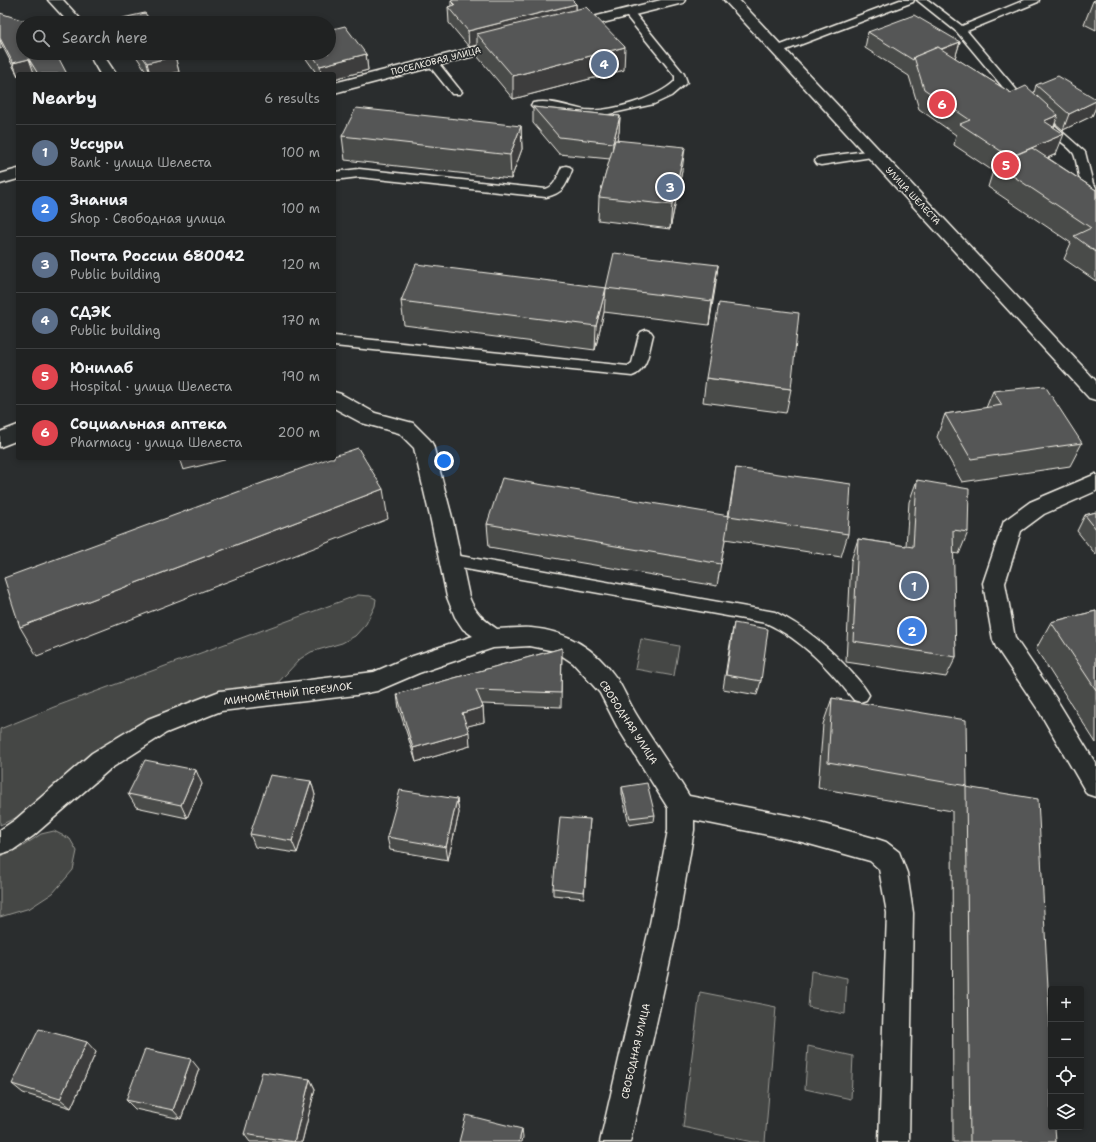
<!DOCTYPE html>
<html lang="en">
<head>
<meta charset="utf-8">
<style>
  body { margin:0; font-family:"Shantell Sans",sans-serif; background:#282a2a; color:#f1f3f6 }
  .controls { position:absolute; right:12px; bottom:12px; display:grid; overflow:hidden; border-radius:4px; box-shadow:0 2px 6px #0003 }
  .controls button { width:36px; height:36px; display:grid; place-items:center; padding:0; border:0; border-bottom:1px solid #3d3f40; background:#202222; color:#f1f3f6; font:20px sans-serif }
  .you { position:absolute; left:444px; top:461px; width:14px; height:14px; margin:-10px; border:3px solid #fff; border-radius:50%; background:#1a73e8; box-shadow:0 0 0 6px #1a73e833 }
  .badge { display:grid; place-items:center; width:26px; height:26px; border-radius:50%; background:#d93025; color:#fff; font-size:13px; font-weight:700 }
  .pin { position:absolute; translate:-50% -50%; border:2px solid #fff; box-shadow:0 1px 4px #0006 }
  .list { margin:0; padding:0; list-style:none }
  h2 { display:flex; justify-content:space-between; align-items:center; height:52px; margin:0; padding:0 16px; font-size:17px }
  h2 small { font-size:13px; font-weight:400; color:#a2a4a5 }
  .list li { display:grid; grid-template-columns:26px 1fr auto; gap:12px; align-items:center; box-sizing:border-box; height:56px; padding:0 16px; border-top:1px solid #3d3f40 }
  .list b { display:block; font-size:15px; white-space:nowrap }
  .list p { margin:0; font-size:13px; white-space:nowrap; color:#a2a4a5 }
  .list em { font-size:13px; font-style:normal; color:#a2a4a5 }
  .icon { flex:none; width:22px; height:22px; fill:none; stroke:currentColor; stroke-width:2; stroke-linecap:round; stroke-linejoin:round }
  .map { position:relative; flex:none; width:1096px; height:1142px; overflow:hidden }
  .search { position:absolute; background:#202222; box-shadow:0 2px 6px #0003; left:16px; top:16px; width:320px; height:44px; display:flex; align-items:center; gap:10px; box-sizing:border-box; padding:0 14px; border-radius:22px; color:#a2a4a5; font-size:15px }
  .panel { position:absolute; background:#202222; box-shadow:0 2px 6px #0003; left:16px; top:72px; width:320px; height:388px; border-radius:4px }
  .map>svg:first-child { display:block }
  .green { fill:#444645; stroke:#9c9c96 }
  .lines { fill:none; stroke-linecap:round; stroke-linejoin:round }
  .service-casing { stroke:#f4f1e8; stroke-width:3 }
  .minor-casing { stroke:#f4f1e8; stroke-width:3 }
  .primary-casing { stroke:#f4f1e8; stroke-width:3 }
  .service { fill:#2a2d2e; fill-rule:evenodd }
  .minor { fill:#2a2d2e; fill-rule:evenodd }
  .primary { fill:#2a2d2e; fill-rule:evenodd }
  .wall { fill:#494b4a; stroke:#f4f1e8 }
  .shaded-wall { fill:#3c3d3c; stroke:#f4f1e8 }
  .building { fill:#555756; stroke:#f4f1e8 }
  .labels { text-anchor:middle; stroke-width:3.5; stroke-linejoin:round; paint-order:stroke }
  .far-street-label { font-size:9px; fill:#f4f1e8; stroke:#2a2d2e }
  .street-label { font-size:10px; fill:#f4f1e8; stroke:#2a2d2e }
</style>
</head>
<body>
<div class="map">
<svg width="1096" height="1142" viewBox="0 0 1096 1142">
  <rect width="100%" height="100%" fill="#2a2d2e"/>
  <filter id="ink" filterUnits="userSpaceOnUse"><feTurbulence type="fractalNoise" baseFrequency=".025" numOctaves="2"/><feDisplacementMap in="SourceGraphic" scale="8" xChannelSelector="R" yChannelSelector="G"/><feConvolveMatrix kernelMatrix="1 2 1 2 8 2 1 2 1" color-interpolation-filters="sRGB"/></filter>
  <g filter="url(#ink)">
    <g class="green">
      <path d="M358,595L370,596L376,599L375,606L366,624L355,636L342,643L311,652L300,659L273,688L180,718L31,811L0,825V729L54,707Z"/>
      <path d="M641,639L679,646L674,676L635,669Z"/>
      <path d="M54,831L70,839L77,851L73,870L53,893L30,908L0,917V856L20,848L41,834Z"/>
      <path d="M811,971L847,978L845,1014L808,1007Z"/>
      <path d="M700,992L776,1007L765,1142H752L683,1127Z"/>
      <path d="M808,1046L853,1056L851,1099L805,1089Z"/>
    </g>
    <g class="lines">
      <g class="service-casing">
        <g id="service">
          <path d="M900,0H914L913,2L781,52L777,53L772,50L773,48Z"/>
          <path d="M917,0H928L962,26L1025,0H1039L1038,2L967,31L1020,94L1034,107L1032,109H1024L1012,98L957,32Z"/>
          <path d="M628,9L632,10L684,74L687,82L685,84L671,96L654,104L595,117L533,107L531,105L533,103C549,99 569,107 585,110C609,113 658,98 675,81V76L623,12Z"/>
          <path d="M432,59L436,60L460,90L462,92L460,94H452L428,64L427,62Z"/>
          <path d="M1047,121L1051,122L1085,152L1093,184L1096,187V197C1076,192 1080,169 1074,154C1069,145 1048,134 1041,124L1043,122Z"/>
          <path d="M874,150L878,152L880,154L878,156L821,165L817,164L815,161L817,158L821,157Z"/>
          <path d="M566,166L570,167L572,170C566,185 564,193 546,197L359,177L334,180V172L359,169L546,189C556,186 557,176 562,167Z"/>
          <path d="M646,330L651,332L653,335C649,349 648,371 632,376L334,346V336L628,366L632,363L639,335L641,332Z"/>
          <path d="M449,554L775,612C805,627 830,648 852,673C858,680 865,687 869,695L866,700L860,702L854,700C829,669 803,640 766,623L449,566L443,564L441,560L443,556Z"/>
        </g>
      </g>
      <g class="minor-casing">
        <g id="minor">
          <path d="M48,0H63L84,23H69Z"/>
          <path d="M661,0H685L683,3L570,31L565,30L563,27L565,24Z"/>
          <path d="M507,39L512,40L514,43L512,46L334,93V83Z"/>
          <path d="M88,53H102L116,74H100Z"/>
          <path d="M18,169V179L0,184V174Z"/>
          <path d="M334,392L341,394L375,413L413,423L430,440L433,445L453,521L469,597C475,613 484,620 497,629C508,629 520,627 531,628C567,631 596,649 617,679C624,690 629,703 636,714C653,742 672,768 689,796L802,818L877,839L886,842L899,852L907,873L913,913L909,1142H879L887,913L879,869L870,861L802,842L694,820V830L677,929L630,1142H600L649,929L668,830V808L618,728L600,693L573,663L555,651L530,646L493,648L419,673L377,691L356,695L221,711L166,733L110,769L33,836L13,850L0,854V830L15,820L92,753L148,719L220,691L374,672L404,659L473,636L463,629L455,617L447,597L431,521L414,448L399,433L362,423L334,408Z"/>
          <path d="M18,425V440L0,447V432Z"/>
          <path d="M1096,474V491L1044,514L1021,531L1005,583L1015,638L1055,697L1096,764V797L1087,794L1039,711L996,647L993,640L983,583L1004,521L1030,502Z"/>
        </g>
      </g>
      <g class="primary-casing">
        <path id="primary" d="M724,0H739L1096,381V400L1089,398Z"/>
      </g>
      <use href="#service" class="service"/>
      <use href="#minor" class="minor"/>
      <use href="#primary" class="primary"/>
    </g>
    <g class="wall">
      <path d="M1096,0V30L1084,24L1093,1Z"/>
      <path d="M451,1L576,4V9L624,70L513,99L478,57L477,45L469,47L449,23L448,7L451,6Z"/>
      <path d="M0,13L67,74H35L34,73L18,74V76L3,47L0,49Z"/>
      <path d="M868,32L960,42L955,58L1011,93H1034L1036,85L1096,99V107L1092,116L1063,130L1055,123L1054,128L1056,154L1048,158L1096,190V281L1064,259L1071,243L988,187L993,171L954,145L956,135L919,109L909,76L865,48Z"/>
      <path d="M134,53H173L175,56L179,72L170,74H148Z"/>
      <path d="M302,53L366,54L368,70L334,79V74H317Z"/>
      <path d="M533,107L620,116L619,132L617,140L682,171L670,229L598,220L599,197L610,159L559,154L533,123Z"/>
      <path d="M521,126L522,149L511,179L345,160L342,136Z"/>
      <path d="M718,265L709,325L604,312L595,350L404,325L401,301L606,288Z"/>
      <path d="M706,378L791,389L786,413L703,402Z"/>
      <path d="M993,391L1082,443L1070,466L962,482L937,437L945,414L986,408Z"/>
      <path d="M736,468L848,534L841,557L725,539L717,586L489,547L487,524L728,516Z"/>
      <path d="M917,480L968,532L959,554L953,553L956,657L946,677L846,662L851,561L858,539L906,546L909,502Z"/>
      <path d="M1096,512V555L1077,531L1085,515Z"/>
      <path d="M1096,611V743L1036,649L1051,622Z"/>
      <path d="M734,623L761,681L757,695L723,689L731,638Z"/>
      <path d="M562,648L561,707L482,704L483,707L484,722L467,726L470,746L416,762L399,709L397,694Z"/>
      <path d="M832,698L967,787L1056,1142H953L952,811L818,788L823,724Z"/>
      <path d="M311,781L315,795L297,853L255,847L250,834Z"/>
      <path d="M202,784L187,818L136,807L128,794Z"/>
      <path d="M622,787L655,815L654,821L629,825L622,794Z"/>
      <path d="M457,799L459,813L448,860L390,850L387,837Z"/>
      <path d="M590,819L584,898L553,895V888Z"/>
      <path d="M96,1052L71,1108L23,1093L12,1084Z"/>
      <path d="M199,1069L181,1119L135,1109L126,1100Z"/>
      <path d="M310,1079L315,1089L302,1142H250L244,1134Z"/>
    </g>
    <g class="shaded-wall">
      <path d="M576,4V20L477,34V45L469,47L468,31Z"/>
      <path d="M0,40L3,47L0,49Z"/>
      <path d="M960,42L955,58L915,60Z"/>
      <path d="M625,47L624,70L513,99V76Z"/>
      <path d="M366,54L368,70L334,79V74H321L320,66Z"/>
      <path d="M175,56L179,72L170,74H150L147,63Z"/>
      <path d="M29,59L34,73L31,74H18V76L13,63Z"/>
      <path d="M1096,101V107L1092,116L1063,130L1069,114Z"/>
      <path d="M1058,115L1051,135L1044,121Z"/>
      <path d="M620,116L619,132L612,159L613,143Z"/>
      <path d="M521,126L522,149L511,179L510,155Z"/>
      <path d="M1064,134L1056,154L1010,175V157Z"/>
      <path d="M685,147L682,171L670,229L672,205Z"/>
      <path d="M718,265L715,289L709,325L712,301Z"/>
      <path d="M606,288L604,312L595,350L596,326Z"/>
      <path d="M179,458H224V460L183,470Z"/>
      <path d="M383,489L388,519L37,656L20,627Z"/>
      <path d="M483,707L484,722L464,727L462,713Z"/>
      <path d="M469,732L470,746L416,762L413,748Z"/>
      <path d="M196,770L202,784L187,818L181,805Z"/>
      <path d="M311,781L315,795L297,853L292,841Z"/>
      <path d="M457,799L459,813L448,860L446,847Z"/>
      <path d="M87,1042L96,1052L71,1108L60,1099Z"/>
      <path d="M191,1059L199,1069L181,1119L173,1110Z"/>
      <path d="M310,1079L315,1089L302,1142H294Z"/>
      <path d="M522,1129L523,1137L522,1142H519Z"/>
    </g>
    <g class="building">
      <path d="M454,0H572L576,4L468,31L448,7L455,5L451,1Z"/>
      <path d="M1096,0V3L1093,1L1095,0Z"/>
      <path d="M586,7L625,47L513,76L477,34Z"/>
      <path d="M0,13L31,23H23V53H56L67,74H38L29,59L13,63L0,38Z"/>
      <path d="M145,13L152,23H121L118,19Z"/>
      <path d="M914,15L960,42L941,49L938,47L914,57L913,60L868,32Z"/>
      <path d="M345,26L366,54L320,66L311,53H329V30Z"/>
      <path d="M938,47L1011,93L1026,86L1058,115L1044,121L1064,134L1010,157L960,124L970,120L924,89L914,57Z"/>
      <path d="M140,53H173L175,56L147,63Z"/>
      <path d="M1058,76L1096,99V101L1069,114L1036,85Z"/>
      <path d="M533,107L620,116L613,143L559,137Z"/>
      <path d="M356,108L521,126L510,155L342,136Z"/>
      <path d="M615,140L685,147L672,205L599,197Z"/>
      <path d="M1032,148L1096,190V252L1074,236L1091,228L995,164Z"/>
      <path d="M614,253L718,265L712,301L606,288Z"/>
      <path d="M416,264L606,288L596,326L401,301Z"/>
      <path d="M719,303L799,313L791,389L706,378Z"/>
      <path d="M1045,386L1082,443L971,459L945,414L1002,405L993,391Z"/>
      <path d="M358,448L383,489L20,627L4,578L330,458H334V456Z"/>
      <path d="M736,468L851,484L848,534L729,516Z"/>
      <path d="M502,478L729,516L721,564L487,524Z"/>
      <path d="M917,480L969,489L968,532L953,530L956,657L853,641L858,539L913,547Z"/>
      <path d="M1096,512V529L1085,515Z"/>
      <path d="M1096,611V690L1051,622Z"/>
      <path d="M734,623L768,629L761,681L726,675Z"/>
      <path d="M562,648L561,693L476,690L483,707L462,713L469,732L413,748L397,694Z"/>
      <path d="M832,698L966,720L967,786L828,762Z"/>
      <path d="M145,760L196,770L181,805L128,794Z"/>
      <path d="M270,775L311,781L292,841L250,834Z"/>
      <path d="M647,783L655,815L630,818L622,787Z"/>
      <path d="M966,787L1038,799L1051,1045V1127H1055L1056,1142H970Z"/>
      <path d="M400,790L457,799L446,847L387,837Z"/>
      <path d="M560,817L590,819L584,892L553,888Z"/>
      <path d="M39,1029L87,1042L60,1099L12,1084Z"/>
      <path d="M145,1049L191,1059L173,1110L126,1100Z"/>
      <path d="M262,1072L310,1079L294,1142L244,1134Z"/>
      <path d="M466,1115L522,1129L519,1142H459Z"/>
    </g>
  </g>
  <g class="labels">
    <g class="far-street-label">
      <text transform="translate(436 61) rotate(-14)" y="3">ПОСЕЛКОВАЯ УЛИЦА</text>
      <text transform="translate(913 196) rotate(47)" y="3">УЛИЦА ШЕЛЕСТА</text>
    </g>
    <g class="street-label">
      <text transform="translate(288 693) rotate(-7)" y="4">МИНОМЁТНЫЙ ПЕРЕУЛОК</text>
      <text transform="translate(629 722) rotate(57)" y="4">СВОБОДНАЯ УЛИЦА</text>
      <text transform="translate(635 1051) rotate(-77)" y="4">СВОБОДНАЯ УЛИЦА</text>
    </g>
  </g>
</svg>
<div class="controls">
<button>+</button>
<button>−</button>
<button><svg class="icon" aria-label="locate" viewBox="0 0 24 24"><circle cx="12" cy="12" r="6"/><path d="M12 2v4M12 18v4M2 12h4M18 12h4"/></svg></button>
<button><svg class="icon" aria-label="layers" viewBox="0 0 24 24"><path d="M12 4l9 5-9 5-9-5zM3 14l9 5 9-5"/></svg></button>
</div>
<div class="you"></div>
<div class="pin badge" style="left:914px;top:586px;background:#5c6f8a">1</div>
<div class="pin badge" style="left:912px;top:631px;background:#3f7fe0">2</div>
<div class="pin badge" style="left:670px;top:187px;background:#5c6f8a">3</div>
<div class="pin badge" style="left:604px;top:64px;background:#5c6f8a">4</div>
<div class="pin badge" style="left:1006px;top:165px;background:#e0444e">5</div>
<div class="pin badge" style="left:942px;top:104px;background:#e0444e">6</div>
<div class="search"><svg class="icon" aria-label="search" viewBox="0 0 24 24"><circle cx="10" cy="10" r="6"/><path d="M15 15l6 6"/></svg>Search here</div>
<section class="panel">
<h2>Nearby<small>6 results</small></h2>
<ul class="list">
<li><span class="badge" style="background:#5c6f8a">1</span><div><b>Уссури</b><p>Bank · улица Шелеста</p></div><em>100 m</em></li>
<li><span class="badge" style="background:#3f7fe0">2</span><div><b>Знания</b><p>Shop · Свободная улица</p></div><em>100 m</em></li>
<li><span class="badge" style="background:#5c6f8a">3</span><div><b>Почта России 680042</b><p>Public building</p></div><em>120 m</em></li>
<li><span class="badge" style="background:#5c6f8a">4</span><div><b>СДЭК</b><p>Public building</p></div><em>170 m</em></li>
<li><span class="badge" style="background:#e0444e">5</span><div><b>Юнилаб</b><p>Hospital · улица Шелеста</p></div><em>190 m</em></li>
<li><span class="badge" style="background:#e0444e">6</span><div><b>Социальная аптека</b><p>Pharmacy · улица Шелеста</p></div><em>200 m</em></li>
</ul>
</section>
</div>
</body>
</html>
